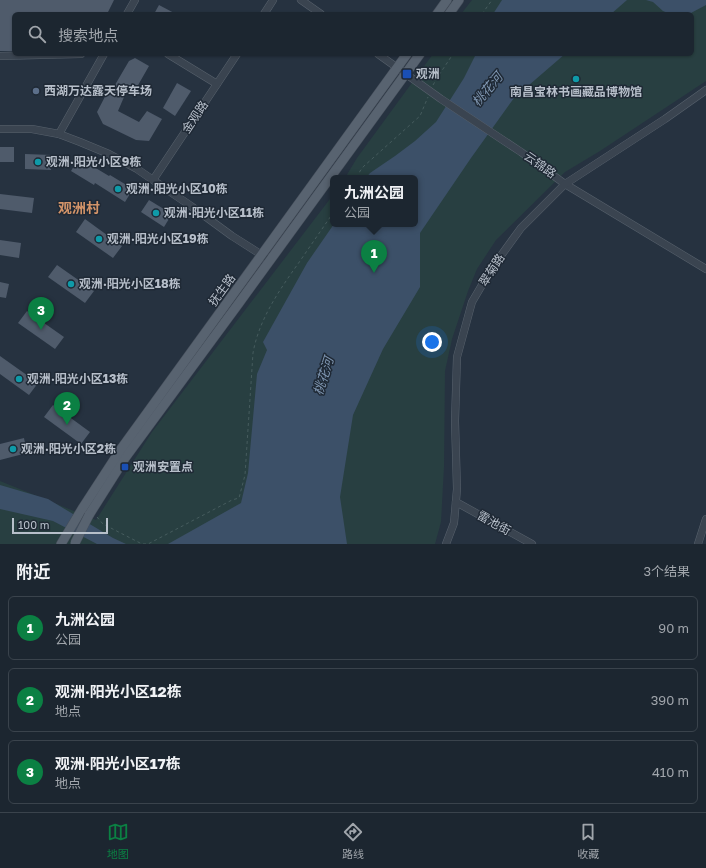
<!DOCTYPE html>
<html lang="zh">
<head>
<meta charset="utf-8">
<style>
  body { margin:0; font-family:"Golos Text","Noto Sans SC",sans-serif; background:#29323c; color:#f1f3f6 }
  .scale { position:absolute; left:12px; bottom:10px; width:96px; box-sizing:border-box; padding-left:4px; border:2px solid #b7bfca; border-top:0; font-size:11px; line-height:14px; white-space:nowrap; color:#b7bfca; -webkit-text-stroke:3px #1f2935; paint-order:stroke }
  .you { position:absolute; left:432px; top:342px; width:14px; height:14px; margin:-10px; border:3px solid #fff; border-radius:50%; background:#1a73e8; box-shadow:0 0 0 6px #1a73e833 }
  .badge { display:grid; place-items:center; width:26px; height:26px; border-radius:50%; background:#0b8043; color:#fff; font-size:13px; font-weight:700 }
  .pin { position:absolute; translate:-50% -33px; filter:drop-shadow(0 1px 2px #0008) }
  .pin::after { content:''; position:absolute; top:21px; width:14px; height:12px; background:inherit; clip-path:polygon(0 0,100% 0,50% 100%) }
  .popup { position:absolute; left:330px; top:175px; width:88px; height:52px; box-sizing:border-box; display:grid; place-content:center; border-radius:6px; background:#1c2630; filter:drop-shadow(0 1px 3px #0005); font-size:13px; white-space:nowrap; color:#a0a5ab }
  .popup b { font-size:15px; color:#f1f3f6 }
  .popup::after { content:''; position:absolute; left:50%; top:100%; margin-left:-8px; border:8px solid transparent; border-top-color:#1c2630 }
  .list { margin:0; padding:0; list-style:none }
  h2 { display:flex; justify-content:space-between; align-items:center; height:52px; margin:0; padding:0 16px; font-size:17px }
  h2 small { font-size:13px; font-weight:400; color:#a0a5ab }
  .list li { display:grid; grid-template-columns:26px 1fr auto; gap:12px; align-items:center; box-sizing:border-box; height:64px; margin:0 8px 8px; padding:0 8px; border:1px solid #3a434c; border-radius:6px }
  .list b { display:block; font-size:15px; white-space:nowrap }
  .list p { margin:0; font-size:13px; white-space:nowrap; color:#a0a5ab }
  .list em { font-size:13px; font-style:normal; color:#a0a5ab }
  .icon { flex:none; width:22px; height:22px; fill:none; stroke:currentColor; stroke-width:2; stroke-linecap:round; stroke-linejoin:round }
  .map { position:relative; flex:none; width:706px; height:544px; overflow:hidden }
  .search { position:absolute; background:#1c2630; box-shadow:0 1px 3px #0004; left:12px; right:12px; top:12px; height:44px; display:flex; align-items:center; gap:10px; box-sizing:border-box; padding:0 14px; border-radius:6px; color:#a0a5ab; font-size:15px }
  .sheet { height:268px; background:#1c2630 }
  nav { display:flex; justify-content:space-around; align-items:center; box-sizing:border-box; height:56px; border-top:1px solid #3a434c; background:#1c2630; font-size:11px; color:#a0a5ab }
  nav a { display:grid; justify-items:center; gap:2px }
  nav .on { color:#0b8043 }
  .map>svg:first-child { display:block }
  .green { fill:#283f41 }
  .water { fill:#3c5068 }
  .building { fill:#4f5b6b }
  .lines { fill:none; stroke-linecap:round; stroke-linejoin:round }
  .minor-casing { stroke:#58626d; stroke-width:8 }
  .major-casing { stroke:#444d59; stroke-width:10 }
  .path { stroke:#465c5e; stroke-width:1; stroke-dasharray:3 3; stroke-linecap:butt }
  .minor { stroke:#3a4450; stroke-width:7 }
  .major { stroke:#586370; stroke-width:9 }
  .major-bridge-casing { stroke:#444d59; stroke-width:10; stroke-linecap:butt }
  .major-bridge { stroke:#586370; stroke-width:9 }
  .transit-dot { fill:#1a4fb4; stroke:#1f2935; stroke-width:1.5 }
  .culture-dot { fill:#0f9aa8; stroke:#1f2935; stroke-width:1.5 }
  .service-dot { fill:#5c6f8a; stroke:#1f2935; stroke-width:1.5 }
  .labels { text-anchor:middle; stroke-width:3; stroke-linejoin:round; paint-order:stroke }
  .poi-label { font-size:12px; font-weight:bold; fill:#b7bfca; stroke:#1f2935; text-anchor:start }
  .street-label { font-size:12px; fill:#b7bfca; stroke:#1f2935 }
  .water-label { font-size:13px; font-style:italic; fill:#7f96b1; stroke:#1f2935 }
  .quarter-label { font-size:14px; font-weight:bold; fill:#d39469; stroke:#1f2935 }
</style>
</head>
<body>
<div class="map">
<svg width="706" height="544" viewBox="0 0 706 544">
  <rect width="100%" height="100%" fill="#263240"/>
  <path class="green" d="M472,0H706V81L600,151L565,172L496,240L477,269L468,291L452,339L445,371L444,467L441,522L435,544H0V481L96,520L152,432L333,195V224H415V178H345L357,158L433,54H692V14H461Z"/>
  <g class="water">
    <path d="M502,0H627L611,14H493Z"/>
    <path d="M646,0H706V5L689,14H670L663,11L653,2Z"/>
    <path d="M476,54H565L514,98L471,158L420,233V287L383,349L353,415L340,497L347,544H168L241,503L248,473L257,374L267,350L263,342L307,263L334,224H415V178H366L370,173L395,156L415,141L436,122L464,78Z"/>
    <path d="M0,485L48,499L113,538L126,544H97L53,521L0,509Z"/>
  </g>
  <g class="building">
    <path d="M0,0H114L107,14H14V51H0Z"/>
    <path d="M159,5L176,14H154Z"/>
    <path d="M135,58L149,66L133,94L127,90L118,111L139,122L147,111L162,119L149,141L136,140L103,124L97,112L109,89L112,90L129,61Z"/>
    <path d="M177,83L191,91L175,116L163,108Z"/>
    <rect x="0" y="147" width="14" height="15"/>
    <path d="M25,154L52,155L51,170L25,169Z"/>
    <path d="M79,158L109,176L110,175L133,189L125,202L95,183L94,185L71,171Z"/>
    <path d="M0,194L34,198L32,213L0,209Z"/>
    <path d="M149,200L172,214L164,227L141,212Z"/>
    <path d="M85,219L122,246L113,258L76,232Z"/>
    <path d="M0,240L21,243L19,258L0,255Z"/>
    <path d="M57,265L94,291L85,303L48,277Z"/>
    <path d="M0,282L9,284L6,298L0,297Z"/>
    <path d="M27,311L64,337L55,349L18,323Z"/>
    <path d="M0,356L38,383L29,395L0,374Z"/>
    <path d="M53,405L90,432L81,444L44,417Z"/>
    <path d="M24,438L27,453L0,460V444Z"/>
  </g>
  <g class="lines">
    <g class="minor-casing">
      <g id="minor">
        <path d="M301,0L321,14"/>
        <path d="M127,14L135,0"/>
        <path d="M264,14L273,0"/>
        <path d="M168,54L217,84"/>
        <path d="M378,54L441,99L521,152L565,184L706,269"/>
        <path d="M0,56L81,54"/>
        <path d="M0,129H32L59,134L80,142L109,154L137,169L153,180L191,206L232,236L265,257"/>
        <path d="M59,134L104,54"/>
        <path d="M153,180L237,54"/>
        <path d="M456,502L532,544"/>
        <path d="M446,544L454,523L457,489L455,421L457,357L472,302L492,268L521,228L565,184L665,119L706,90"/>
        <path d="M698,544L706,519"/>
      </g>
    </g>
    <g class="major-casing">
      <g id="major">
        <path d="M437,14L447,0"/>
        <path d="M449,14L459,0"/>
        <path d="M89,515L125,458L239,303L420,54"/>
        <path d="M61,544L82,509L121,449L407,54"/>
      </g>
    </g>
    <g class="path">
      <path d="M482,14L492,0"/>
      <path d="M433,85L439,75L453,54"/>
      <path d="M358,178L360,171L364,166L420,116L428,97"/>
      <path d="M97,517L103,524L142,544"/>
      <path d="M143,544H148L232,500L239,498L245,475L253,353C259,319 280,289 300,261C311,245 322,229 333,213"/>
    </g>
    <use href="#minor" class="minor"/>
    <use href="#major" class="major"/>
    <g class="major-bridge-casing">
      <path id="major-bridge" d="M75,543L89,515"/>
    </g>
    <use href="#major-bridge" class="major-bridge"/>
  </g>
  <g class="transit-dot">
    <rect x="402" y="69" width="10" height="10" rx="2"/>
    <rect x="121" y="463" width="8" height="8" rx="2"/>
  </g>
  <g class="culture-dot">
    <circle cx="576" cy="79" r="4"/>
    <circle cx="38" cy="162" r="4"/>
    <circle cx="118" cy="189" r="4"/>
    <circle cx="156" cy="213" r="4"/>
    <circle cx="99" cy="239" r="4"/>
    <circle cx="71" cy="284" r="4"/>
    <circle cx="19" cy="379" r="4"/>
    <circle cx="13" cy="449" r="4"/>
  </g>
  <circle class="service-dot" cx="36" cy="91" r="4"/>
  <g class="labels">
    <g class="poi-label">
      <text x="416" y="78">观洲</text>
      <text x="44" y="95">西湖万达露天停车场</text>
      <text x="576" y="96" text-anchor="middle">南昌宝林书画藏品博物馆</text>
      <text x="46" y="166">观洲·阳光小区9栋</text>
      <text x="126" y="193">观洲·阳光小区10栋</text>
      <text x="164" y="217">观洲·阳光小区11栋</text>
      <text x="107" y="243">观洲·阳光小区19栋</text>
      <text x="79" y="288">观洲·阳光小区18栋</text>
      <text x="27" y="383">观洲·阳光小区13栋</text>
      <text x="21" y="453">观洲·阳光小区2栋</text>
      <text x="133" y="471">观洲安置点</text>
    </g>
    <g class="street-label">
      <text transform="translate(195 117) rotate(-56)" y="4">金观路</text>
      <text transform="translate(540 165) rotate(35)" y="4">云锦路</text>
      <text transform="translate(492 270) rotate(-57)" y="4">翠菊路</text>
      <text transform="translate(222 290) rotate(-54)" y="4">抚生路</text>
      <text transform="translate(494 523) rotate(29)" y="4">雷池街</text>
    </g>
    <g class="water-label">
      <text transform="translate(487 89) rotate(-50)" y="5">桃花河</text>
      <text transform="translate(323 376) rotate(-73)" y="5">桃花河</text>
    </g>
    <g class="quarter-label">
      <text x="79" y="213">观洲村</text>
    </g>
  </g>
</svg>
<div class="scale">100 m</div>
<div class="you"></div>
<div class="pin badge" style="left:374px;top:273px">1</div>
<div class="popup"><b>九洲公园</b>公园</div>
<div class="pin badge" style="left:67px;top:425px">2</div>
<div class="pin badge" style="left:41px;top:330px">3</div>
<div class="search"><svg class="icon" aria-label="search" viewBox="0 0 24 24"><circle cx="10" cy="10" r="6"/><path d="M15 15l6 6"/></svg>搜索地点</div>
</div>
<section class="sheet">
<h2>附近<small>3个结果</small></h2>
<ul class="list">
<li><span class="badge">1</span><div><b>九洲公园</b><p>公园</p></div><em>90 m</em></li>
<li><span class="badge">2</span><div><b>观洲·阳光小区12栋</b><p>地点</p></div><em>390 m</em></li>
<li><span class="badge">3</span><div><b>观洲·阳光小区17栋</b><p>地点</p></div><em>410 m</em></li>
</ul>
</section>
<nav>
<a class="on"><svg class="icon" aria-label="map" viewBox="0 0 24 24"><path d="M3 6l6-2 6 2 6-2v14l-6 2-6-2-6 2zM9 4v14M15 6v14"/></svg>地图</a>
<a><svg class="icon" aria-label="directions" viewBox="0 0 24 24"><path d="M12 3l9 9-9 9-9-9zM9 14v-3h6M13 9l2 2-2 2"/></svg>路线</a>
<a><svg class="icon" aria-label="saved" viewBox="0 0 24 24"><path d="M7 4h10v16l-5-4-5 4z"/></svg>收藏</a>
</nav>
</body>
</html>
